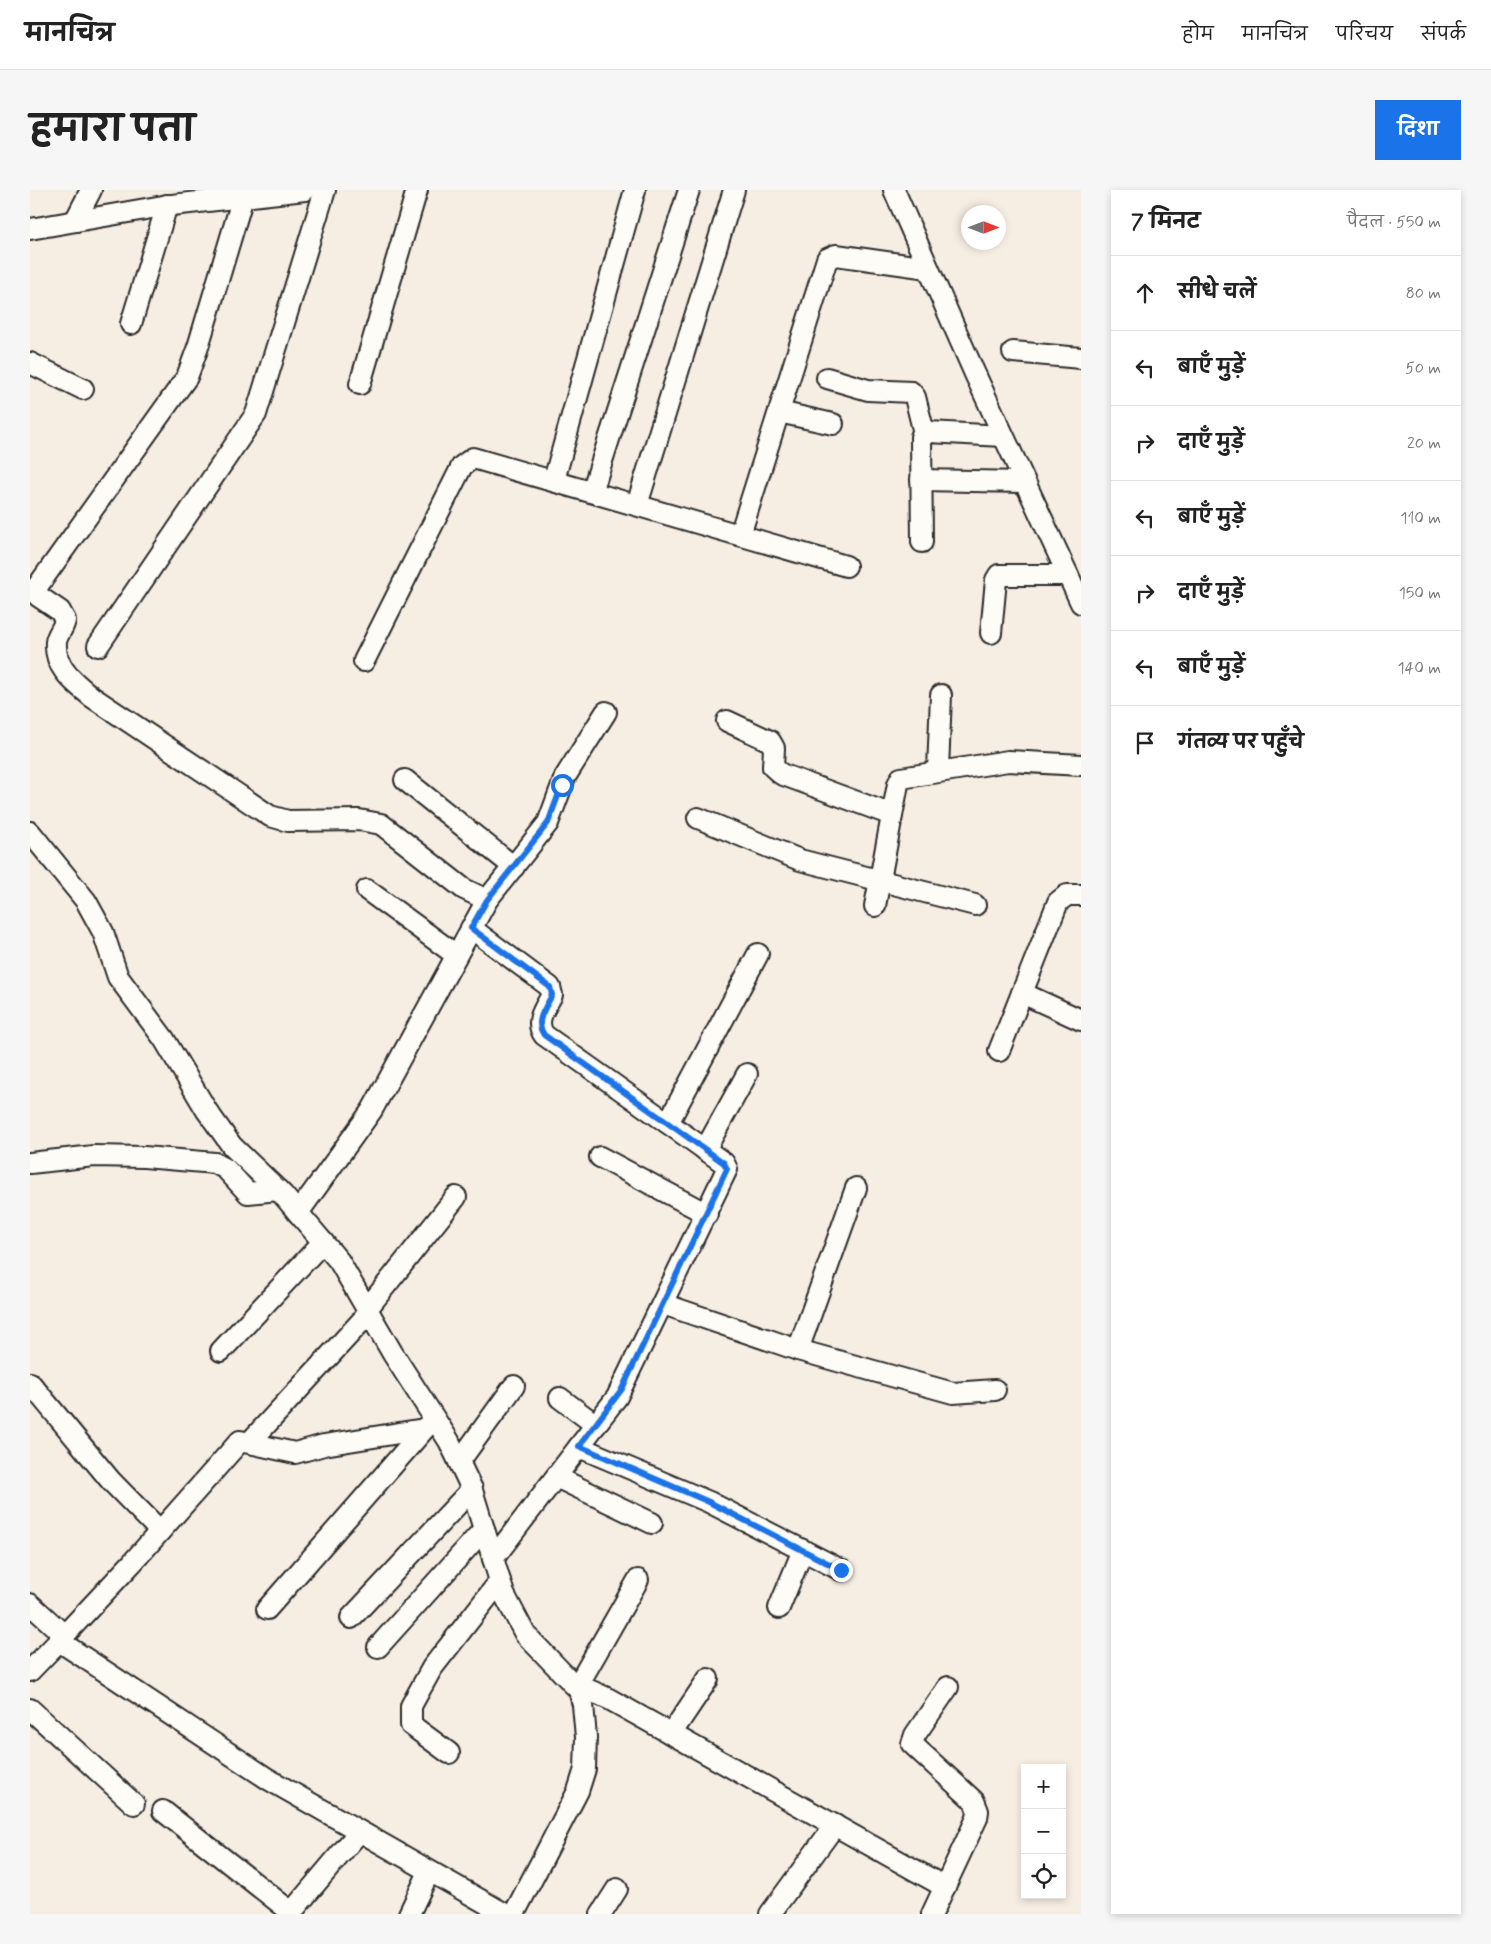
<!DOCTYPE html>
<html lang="hi">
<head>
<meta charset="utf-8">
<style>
  body { margin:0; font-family:Mynerve,"Playpen Sans Deva",sans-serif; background:#f6f6f6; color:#222 }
  .controls { position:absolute; right:15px; bottom:15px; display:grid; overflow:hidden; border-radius:0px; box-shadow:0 2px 8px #0003 }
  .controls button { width:45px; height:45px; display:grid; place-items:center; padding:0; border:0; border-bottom:1px solid #e0e0e0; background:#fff; color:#222; font:25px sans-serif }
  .compass { position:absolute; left:931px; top:15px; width:45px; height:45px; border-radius:50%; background:#fff; box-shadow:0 2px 8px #0003; rotate:90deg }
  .stop { position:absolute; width:15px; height:15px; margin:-11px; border:4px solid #1a73e8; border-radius:50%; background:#fff }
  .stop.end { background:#1a73e8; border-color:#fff; box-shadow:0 1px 5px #0008 }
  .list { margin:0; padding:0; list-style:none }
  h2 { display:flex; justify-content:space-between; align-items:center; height:65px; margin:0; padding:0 20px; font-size:21px }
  h2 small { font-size:16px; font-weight:400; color:#767676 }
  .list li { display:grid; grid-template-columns:32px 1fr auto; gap:15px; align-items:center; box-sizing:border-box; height:75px; padding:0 20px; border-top:1px solid #e0e0e0 }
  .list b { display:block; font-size:19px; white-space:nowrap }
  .list em { font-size:16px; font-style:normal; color:#767676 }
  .icon { flex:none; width:28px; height:28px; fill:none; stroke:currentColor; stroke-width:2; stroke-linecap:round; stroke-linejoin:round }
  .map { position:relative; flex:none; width:1051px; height:1724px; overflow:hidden; border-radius:0px }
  header { display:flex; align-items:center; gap:30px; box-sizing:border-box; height:70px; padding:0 25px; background:#fff; border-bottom:1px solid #e0e0e0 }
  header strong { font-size:24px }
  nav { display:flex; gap:28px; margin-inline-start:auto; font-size:18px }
  .intro { display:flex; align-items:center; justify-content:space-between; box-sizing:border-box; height:120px; padding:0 30px }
  h1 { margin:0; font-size:35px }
  .button { padding:12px 22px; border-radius:0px; background:#1a73e8; color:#fff; font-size:18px; font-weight:700 }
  main { display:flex; gap:30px; padding:0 30px }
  aside { flex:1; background:#fff; border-radius:0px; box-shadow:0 2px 8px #0003 }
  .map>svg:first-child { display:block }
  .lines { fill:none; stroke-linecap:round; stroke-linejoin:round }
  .minor-casing { stroke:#2b2b2b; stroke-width:24 }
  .minor { stroke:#fdfcf7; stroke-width:20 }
  .route { stroke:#1a73e8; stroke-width:6 }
</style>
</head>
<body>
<header>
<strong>मानचित्र</strong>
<nav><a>होम</a><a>मानचित्र</a><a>परिचय</a><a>संपर्क</a></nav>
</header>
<div class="intro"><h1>हमारा पता</h1><a class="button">दिशा</a></div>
<main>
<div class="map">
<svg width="1051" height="1724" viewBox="0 0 1051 1724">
  <rect width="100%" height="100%" fill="#f7eee3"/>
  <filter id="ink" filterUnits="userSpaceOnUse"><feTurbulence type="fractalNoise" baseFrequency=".02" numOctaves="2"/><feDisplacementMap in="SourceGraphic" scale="10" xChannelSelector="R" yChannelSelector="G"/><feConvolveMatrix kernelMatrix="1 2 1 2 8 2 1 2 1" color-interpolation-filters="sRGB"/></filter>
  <g filter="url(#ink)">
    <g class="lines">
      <g class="minor-casing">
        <g id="minor">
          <path d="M864,0L945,184L1051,413"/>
          <path d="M213,7L168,157L157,187L7,397L8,406L30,421L35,430C34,438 27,444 26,452C24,478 44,492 62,507L240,626L258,631L329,630L351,634L434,699L457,710"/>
          <path d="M45,31L61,0"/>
          <path d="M0,39L133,16L275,0"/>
          <path d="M101,134L137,15"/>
          <path d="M983,162L1051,168"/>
          <path d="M0,173L53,199"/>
          <path d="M797,188L838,200L881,202L885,207L894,243"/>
          <path d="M330,194L387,0"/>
          <path d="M749,222L803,234"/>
          <path d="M524,290L605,0"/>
          <path d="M891,290L994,292"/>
          <path d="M562,302L659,0"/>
          <path d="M607,315L704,0"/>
          <path d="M710,345L797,69L806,65L898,78"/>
          <path d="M892,352L891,247L899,242L973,246"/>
          <path d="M961,443L966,390L969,385H1038"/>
          <path d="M68,456L226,224L295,0"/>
          <path d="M334,471L432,276L443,268L816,376"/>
          <path d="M697,531L740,551L744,558L743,577L751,584L862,625"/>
          <path d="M908,580L911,505"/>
          <path d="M375,590L484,677"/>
          <path d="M668,628L770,670L945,715"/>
          <path d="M0,642L56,711L73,742L88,787L134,849L177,921L202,956L253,1005L309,1071L363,1164L419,1251L441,1297L474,1404L495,1444L549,1500L553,1515L556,1547L555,1579L548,1601L484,1724"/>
          <path d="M337,700L426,765"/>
          <path d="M845,716L868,594L871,588L978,571L1051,575"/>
          <path d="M441,738L520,797L522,805C515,818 504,831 514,845L694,973L697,979L587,1207L463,1369"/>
          <path d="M992,803L1051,830"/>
          <path d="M969,861L1028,712L1037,705H1051"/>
          <path d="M638,933L728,764"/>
          <path d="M675,960L717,884"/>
          <path d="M570,967L677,1024"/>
          <path d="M0,973L64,966L114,967L185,973L196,979L218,1003L248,1000"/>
          <path d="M268,1023L342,920L457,710L518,633L535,587L576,522"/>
          <path d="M633,1114L768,1160L923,1203L965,1200"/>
          <path d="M337,1119L426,1007"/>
          <path d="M768,1160L826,998"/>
          <path d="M191,1161L293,1052"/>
          <path d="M0,1193L81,1291L130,1341"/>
          <path d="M530,1208L566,1235"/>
          <path d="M220,1252L339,1123"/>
          <path d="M549,1257L679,1312L811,1380"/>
          <path d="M429,1272L484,1196"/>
          <path d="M526,1287L622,1333"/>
          <path d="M0,1414L34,1445"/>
          <path d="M749,1418L773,1360"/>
          <path d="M237,1419L397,1236"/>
          <path d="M321,1428L442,1299"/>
          <path d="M29,1451L102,1373L210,1251L265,1263L294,1255L394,1239"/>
          <path d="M348,1457L454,1339"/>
          <path d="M0,1481L29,1451L238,1589L475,1724"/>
          <path d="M541,1492L579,1509L915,1697"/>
          <path d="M548,1495L608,1390"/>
          <path d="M0,1519L104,1614"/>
          <path d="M641,1544L678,1489"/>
          <path d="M419,1563L381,1535V1516L402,1478L470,1391"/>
          <path d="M133,1621L261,1722"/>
          <path d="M260,1724L329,1642"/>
          <path d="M379,1724L399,1682"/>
          <path d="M571,1724L587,1699"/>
          <path d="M740,1724L805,1635"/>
          <path d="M902,1724L947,1628L948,1621L944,1611L882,1554L885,1545L918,1497"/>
        </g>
      </g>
      <use href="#minor" class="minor"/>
    </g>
  </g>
  <g class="lines" filter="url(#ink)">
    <path class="route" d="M532,595L518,633L457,710L441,738L520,797L522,805C515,819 504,831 514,845L694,973L697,979L592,1199L549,1256L679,1312L811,1380"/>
  </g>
</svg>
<div class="controls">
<button>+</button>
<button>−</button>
<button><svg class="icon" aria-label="locate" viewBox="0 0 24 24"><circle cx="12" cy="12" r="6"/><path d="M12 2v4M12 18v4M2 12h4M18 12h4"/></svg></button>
</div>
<svg class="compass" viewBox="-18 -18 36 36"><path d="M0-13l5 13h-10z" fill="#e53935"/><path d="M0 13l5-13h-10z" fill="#767676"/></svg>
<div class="stop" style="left:532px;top:595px"></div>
<div class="stop end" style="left:811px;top:1380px"></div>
</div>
<aside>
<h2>7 मिनट<small>पैदल · 550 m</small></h2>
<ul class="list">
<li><svg class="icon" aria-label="ahead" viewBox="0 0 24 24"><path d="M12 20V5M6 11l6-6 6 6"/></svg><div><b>सीधे चलें</b></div><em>80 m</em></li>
<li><svg class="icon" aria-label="left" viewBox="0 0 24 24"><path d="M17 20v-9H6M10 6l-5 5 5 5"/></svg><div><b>बाएँ मुड़ें</b></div><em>50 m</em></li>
<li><svg class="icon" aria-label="right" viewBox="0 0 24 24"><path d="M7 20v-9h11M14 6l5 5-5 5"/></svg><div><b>दाएँ मुड़ें</b></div><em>20 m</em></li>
<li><svg class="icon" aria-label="left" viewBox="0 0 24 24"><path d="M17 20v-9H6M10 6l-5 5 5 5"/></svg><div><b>बाएँ मुड़ें</b></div><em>110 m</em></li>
<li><svg class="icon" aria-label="right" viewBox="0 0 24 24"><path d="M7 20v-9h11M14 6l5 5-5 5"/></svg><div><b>दाएँ मुड़ें</b></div><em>150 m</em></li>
<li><svg class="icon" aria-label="left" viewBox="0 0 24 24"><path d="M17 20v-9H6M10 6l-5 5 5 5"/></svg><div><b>बाएँ मुड़ें</b></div><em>140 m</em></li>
<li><svg class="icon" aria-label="arrive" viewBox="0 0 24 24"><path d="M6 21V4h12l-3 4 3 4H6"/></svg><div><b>गंतव्य पर पहुँचे</b></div></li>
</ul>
</aside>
</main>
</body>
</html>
